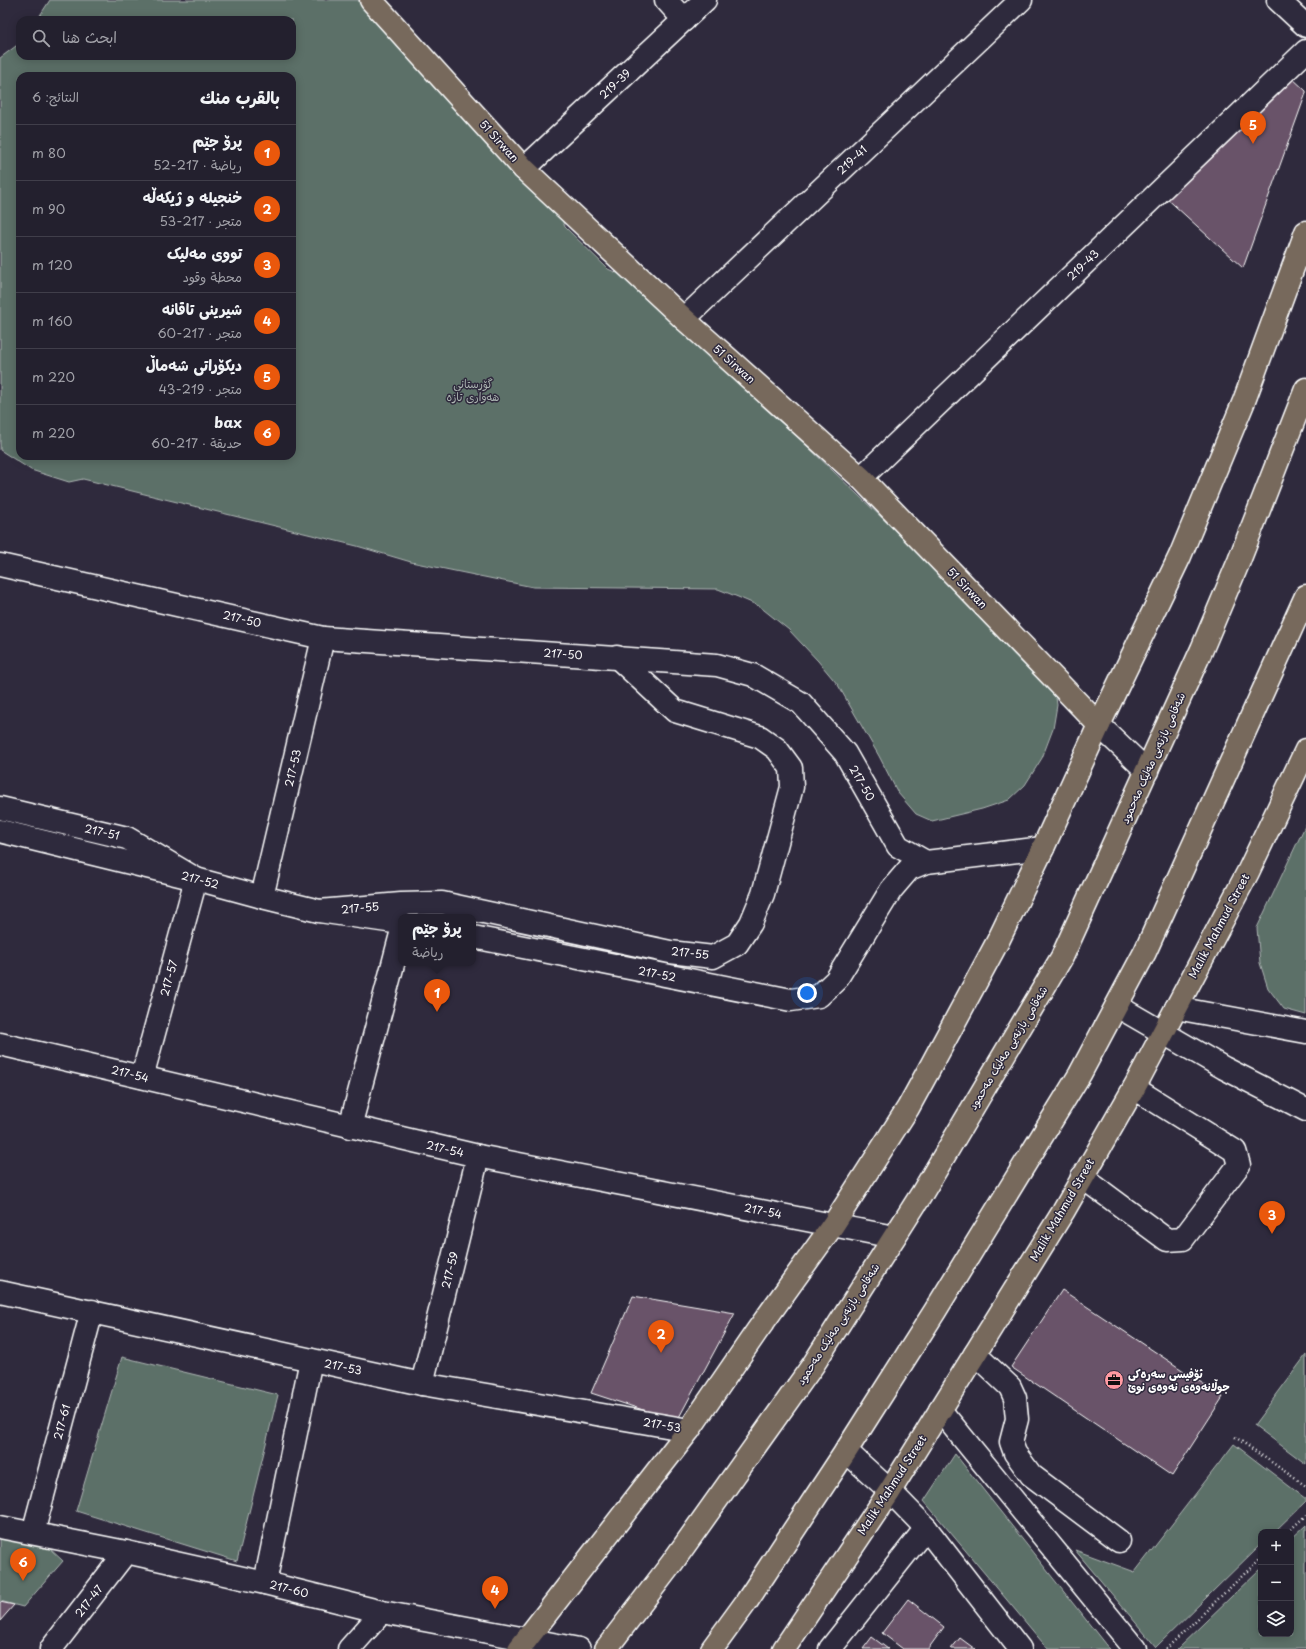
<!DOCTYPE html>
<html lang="ar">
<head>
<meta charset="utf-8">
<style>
  body { margin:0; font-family:"Playpen Sans","Playpen Sans Arabic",sans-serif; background:#2b2836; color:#f1f3f6; direction:rtl }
  .controls { position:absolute; right:12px; bottom:12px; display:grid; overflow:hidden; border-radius:8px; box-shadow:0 2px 10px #0003 }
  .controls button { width:36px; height:36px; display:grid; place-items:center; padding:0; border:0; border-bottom:1px solid #403e4a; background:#23202e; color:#f1f3f6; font:20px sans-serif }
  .you { position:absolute; left:807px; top:993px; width:14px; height:14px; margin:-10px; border:3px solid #fff; border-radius:50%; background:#1a73e8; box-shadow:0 0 0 6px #1a73e833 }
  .badge { display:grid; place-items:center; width:26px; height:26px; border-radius:50%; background:#ea580c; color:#fff; font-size:13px; font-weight:700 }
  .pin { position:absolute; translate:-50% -33px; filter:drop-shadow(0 1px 2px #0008) }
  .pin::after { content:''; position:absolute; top:21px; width:14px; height:12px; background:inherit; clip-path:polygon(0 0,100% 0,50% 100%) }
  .popup { position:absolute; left:398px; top:914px; width:78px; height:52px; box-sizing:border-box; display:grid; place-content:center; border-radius:8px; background:#23202e; filter:drop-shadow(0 1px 3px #0005); font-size:13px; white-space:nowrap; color:#a3a3aa }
  .popup b { font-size:15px; color:#f1f3f6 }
  .popup::after { content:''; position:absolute; left:50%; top:100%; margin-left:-8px; border:8px solid transparent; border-top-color:#23202e }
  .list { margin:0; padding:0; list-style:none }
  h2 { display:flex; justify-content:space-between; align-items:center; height:52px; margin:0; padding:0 16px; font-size:17px }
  h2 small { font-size:13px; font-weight:400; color:#a3a3aa }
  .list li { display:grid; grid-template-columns:26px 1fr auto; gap:12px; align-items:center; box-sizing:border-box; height:56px; padding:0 16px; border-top:1px solid #403e4a }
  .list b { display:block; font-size:15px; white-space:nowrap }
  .list p { margin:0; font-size:13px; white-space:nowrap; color:#a3a3aa }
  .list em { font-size:13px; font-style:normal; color:#a3a3aa }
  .icon { flex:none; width:22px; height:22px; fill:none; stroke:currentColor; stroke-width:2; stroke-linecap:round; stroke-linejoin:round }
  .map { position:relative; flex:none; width:1306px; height:1649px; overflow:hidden; direction:ltr }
  .search { position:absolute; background:#23202e; box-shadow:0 2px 10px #0003; left:16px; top:16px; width:280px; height:44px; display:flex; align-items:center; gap:10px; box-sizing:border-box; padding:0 14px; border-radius:12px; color:#a3a3aa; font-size:15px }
  .panel { position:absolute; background:#23202e; box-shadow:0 2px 10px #0003; left:16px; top:72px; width:280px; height:388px; border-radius:12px; direction:rtl }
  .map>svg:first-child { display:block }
  .green { fill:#5c6f68; stroke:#aeb7b4; fill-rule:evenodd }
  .building { fill:#695369; stroke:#fff }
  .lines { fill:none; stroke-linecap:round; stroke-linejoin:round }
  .minor-casing { stroke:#fff; stroke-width:25 }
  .major-casing { stroke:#fff; stroke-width:25 }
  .highway-casing { stroke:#fff; stroke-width:25 }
  .path { stroke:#fff; stroke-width:2.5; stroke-dasharray:1 3; stroke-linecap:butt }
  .minor { stroke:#2f2a3d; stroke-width:22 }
  .major { stroke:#77695c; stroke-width:22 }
  .highway { stroke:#77695c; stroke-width:22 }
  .labels { text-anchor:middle; stroke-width:3; stroke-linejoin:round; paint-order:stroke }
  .street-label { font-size:11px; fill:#fff; stroke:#2f2a3d }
  .park-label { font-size:11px; fill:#aeb7b4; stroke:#2f2a3d }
  .poi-label { font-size:11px; font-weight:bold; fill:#fff; stroke:#2f2a3d; text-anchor:start }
</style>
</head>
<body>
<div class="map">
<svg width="1306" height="1649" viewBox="0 0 1306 1649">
  <rect width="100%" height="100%" fill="#2f2a3d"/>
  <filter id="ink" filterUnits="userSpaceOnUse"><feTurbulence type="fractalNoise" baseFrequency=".025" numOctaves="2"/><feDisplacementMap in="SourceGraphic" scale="8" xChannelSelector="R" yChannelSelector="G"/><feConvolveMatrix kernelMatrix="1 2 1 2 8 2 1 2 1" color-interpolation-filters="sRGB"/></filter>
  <g filter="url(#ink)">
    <g class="green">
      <path d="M50,0H377L556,207L565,227L608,269L635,281L1054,683L1057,705L1053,729L1042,758L1025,785L1009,800L982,809L932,821L916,814L898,793L879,756L838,685L818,661L789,630L759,606L738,597L718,589L533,587L411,562L357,546L83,479L69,482L31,470L0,450V58L20,43V56H292V20H37ZM20,76H292V456H20Z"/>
      <path d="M1306,824V1015L1284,1009L1268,988L1260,963L1257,928Z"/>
      <path d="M1306,1355V1464L1254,1425Z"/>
      <path d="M122,1357L278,1395L237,1561L76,1511Z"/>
      <path d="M1234,1444L1306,1499V1501L1274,1532H1261V1544L1156,1647L1075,1550L1135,1572Z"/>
      <path d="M955,1454L1109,1649H1048L924,1501Z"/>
      <path d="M1306,1525V1649H1177L1261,1568V1634H1291V1539Z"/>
      <path d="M0,1526L33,1533L63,1561L23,1607L0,1601Z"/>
    </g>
    <g class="building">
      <path d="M1290,76L1306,91V93L1243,268L1163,195Z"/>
      <path d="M1062,1290L1223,1397L1172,1476L1011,1367Z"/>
      <path d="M633,1296L735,1313L677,1421L591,1393Z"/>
      <path d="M908,1599L944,1627L928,1649H903L882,1633Z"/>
      <path d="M0,1602L14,1605L0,1621Z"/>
      <path d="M872,1637L888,1649H863Z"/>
      <path d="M960,1638L975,1649H951Z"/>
    </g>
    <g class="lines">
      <g class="minor-casing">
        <g id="minor">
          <path d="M666,0L684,20"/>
          <path d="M1278,0L1306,26"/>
          <path d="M524,169L705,0"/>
          <path d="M684,319L1021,0"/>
          <path d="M861,478L1306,51"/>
          <path d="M0,565L323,638L717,665L753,675L801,703L845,753L898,846L926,862L1043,848"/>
          <path d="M1099,725L1147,771"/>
          <path d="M0,808L127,838L196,879L142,1077"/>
          <path d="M0,831L196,879L262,897L319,911L401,923"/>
          <path d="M262,897L323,638"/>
          <path d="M319,911L401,904L442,903L670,952L713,957L737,944L751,923L763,894L792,787L791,768L777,749L760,737L675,711L617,657"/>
          <path d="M473,937L791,1000L819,996L836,980L891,890L909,869L926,862"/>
          <path d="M1117,1006L1224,1068L1306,1110"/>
          <path d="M1176,1008L1306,1032"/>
          <path d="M0,1044L478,1156L894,1237"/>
          <path d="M350,1127L401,934"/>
          <path d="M1082,1177L1167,1240L1183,1239L1239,1165L1235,1151L1134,1088"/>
          <path d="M0,1292L422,1384L689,1430"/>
          <path d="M975,1354L1010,1387L1015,1398L1017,1419L1011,1442L1015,1453L1031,1475L1119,1541"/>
          <path d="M422,1384L478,1156"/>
          <path d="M940,1410L1135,1649"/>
          <path d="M846,1451L890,1491L926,1528L1020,1649"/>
          <path d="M0,1527L126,1552L265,1583L382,1612L579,1649"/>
          <path d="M33,1533L92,1311"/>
          <path d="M265,1583L311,1360"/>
          <path d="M51,1649L126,1552"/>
          <path d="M349,1649L382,1612"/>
          <path d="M830,1649L926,1528"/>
        </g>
      </g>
      <g class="major-casing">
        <g id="major">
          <path d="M371,0L524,169L684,319L861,478L1099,725"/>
          <path d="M519,1649L689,1430L757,1331L833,1225L908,1108L932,1064L998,941L1043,848L1099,725L1180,556L1244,401L1306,232"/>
          <path d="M784,1649L890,1491L1063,1212L1134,1088L1248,872L1306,750"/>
        </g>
      </g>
      <g class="highway-casing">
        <g id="highway">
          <path d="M606,1649L672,1563L813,1365L921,1195L1062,957L1202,649L1239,561L1306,389"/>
          <path d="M712,1649L747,1601L846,1451L935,1311L1080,1074L1145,952L1306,596"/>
        </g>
      </g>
      <g class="path">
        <path d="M1235,1437L1306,1486"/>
        <path d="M1288,1532L1306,1515"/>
        <path d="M1166,1649L1261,1558"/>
      </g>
      <use href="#minor" class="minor"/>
      <use href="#major" class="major"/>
      <use href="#highway" class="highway"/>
    </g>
  </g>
  <defs>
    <g id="office-disc" transform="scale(1)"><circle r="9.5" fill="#ff9aa2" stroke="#2f2a3d"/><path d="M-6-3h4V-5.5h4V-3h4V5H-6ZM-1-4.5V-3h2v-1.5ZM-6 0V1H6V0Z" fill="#111"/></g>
  </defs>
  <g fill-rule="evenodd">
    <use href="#office-disc" x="1114" y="1380"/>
  </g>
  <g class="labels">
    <g class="street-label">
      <text transform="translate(615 84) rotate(-43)" y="4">219-39</text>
      <text transform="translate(499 141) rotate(48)" y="4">51 Sirwan</text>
      <text transform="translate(852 160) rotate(-43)" y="4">219-41</text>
      <text transform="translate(1083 265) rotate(-44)" y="4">219-43</text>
      <text transform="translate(734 364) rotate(42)" y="4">51 Sirwan</text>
      <text transform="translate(967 588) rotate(46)" y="4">51 Sirwan</text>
      <text transform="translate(242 619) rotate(13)" y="4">217-50</text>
      <text transform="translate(563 654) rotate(4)" y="4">217-50</text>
      <text transform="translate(1153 758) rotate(-66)" y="4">شەقامی بازنەیی مەلیک مەحمود</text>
      <text transform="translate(293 768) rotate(-77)" y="4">217-53</text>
      <text transform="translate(862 783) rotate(60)" y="4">217-50</text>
      <text transform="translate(102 832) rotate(13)" y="4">217-51</text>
      <text transform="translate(200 880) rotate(15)" y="4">217-52</text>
      <text transform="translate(360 908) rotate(-5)" y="4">217-55</text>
      <text transform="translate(1219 926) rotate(-62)" y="4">Malik Mahmud Street</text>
      <text transform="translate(690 953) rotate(6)" y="4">217-55</text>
      <text transform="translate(657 974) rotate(11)" y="4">217-52</text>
      <text transform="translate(169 978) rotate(-75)" y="4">217-57</text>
      <text transform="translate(1008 1048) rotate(-59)" y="4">شەقامی بازنەیی مەلیک مەحمود</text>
      <text transform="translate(130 1074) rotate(14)" y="4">217-54</text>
      <text transform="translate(445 1149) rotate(13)" y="4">217-54</text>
      <text transform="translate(1062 1210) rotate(-60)" y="4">Malik Mahmud Street</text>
      <text transform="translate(763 1211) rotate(11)" y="4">217-54</text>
      <text transform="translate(450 1270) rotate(-76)" y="4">217-59</text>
      <text transform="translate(838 1324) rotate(-57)" y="4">شەقامی بازنەیی مەلیک مەحمود</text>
      <text transform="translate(343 1367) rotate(12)" y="4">217-53</text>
      <text transform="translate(62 1422) rotate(-75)" y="4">217-61</text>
      <text transform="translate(662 1425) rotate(10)" y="4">217-53</text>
      <text transform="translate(892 1485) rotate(-57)" y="4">Malik Mahmud Street</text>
      <text transform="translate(289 1589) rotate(14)" y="4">217-60</text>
      <text transform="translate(89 1601) rotate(-52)" y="4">217-47</text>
    </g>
    <g class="park-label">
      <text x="473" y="388">گۆڕستانی<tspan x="473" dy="13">هەواری تازە</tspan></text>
    </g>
    <g class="poi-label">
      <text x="1128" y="1378">ئۆفیسی سەرەکی<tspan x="1128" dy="13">جوڵانەوەی نەوەی نوێ</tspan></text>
    </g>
  </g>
</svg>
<div class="controls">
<button>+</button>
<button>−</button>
<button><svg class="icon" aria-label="layers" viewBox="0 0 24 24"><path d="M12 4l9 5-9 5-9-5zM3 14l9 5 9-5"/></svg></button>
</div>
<div class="you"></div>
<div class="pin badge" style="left:437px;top:1012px">1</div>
<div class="popup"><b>پرۆ جێم</b>رياضة</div>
<div class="pin badge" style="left:661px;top:1353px">2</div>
<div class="pin badge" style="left:1272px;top:1234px">3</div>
<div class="pin badge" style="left:495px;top:1609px">4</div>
<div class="pin badge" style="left:1253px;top:144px">5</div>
<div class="pin badge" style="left:23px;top:1581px">6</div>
<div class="search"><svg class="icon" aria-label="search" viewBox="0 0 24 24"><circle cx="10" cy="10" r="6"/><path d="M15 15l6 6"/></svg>ابحث هنا</div>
<section class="panel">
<h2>بالقرب منك<small>النتائج: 6</small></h2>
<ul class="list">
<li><span class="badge">1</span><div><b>پرۆ جێم</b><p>رياضة · 217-52</p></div><em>80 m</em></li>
<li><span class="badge">2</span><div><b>خنجیلە و ژیکەڵە</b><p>متجر · 217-53</p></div><em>90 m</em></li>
<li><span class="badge">3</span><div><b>تووی مەلیک</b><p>محطة وقود</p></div><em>120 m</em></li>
<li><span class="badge">4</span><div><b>شیرینی تاقانه</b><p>متجر · 217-60</p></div><em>160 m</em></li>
<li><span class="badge">5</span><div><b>دیکۆراتی شەماڵ</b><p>متجر · 219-43</p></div><em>220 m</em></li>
<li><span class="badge">6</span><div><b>bax</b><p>حديقة · 217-60</p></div><em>220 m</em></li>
</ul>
</section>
</div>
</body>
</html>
